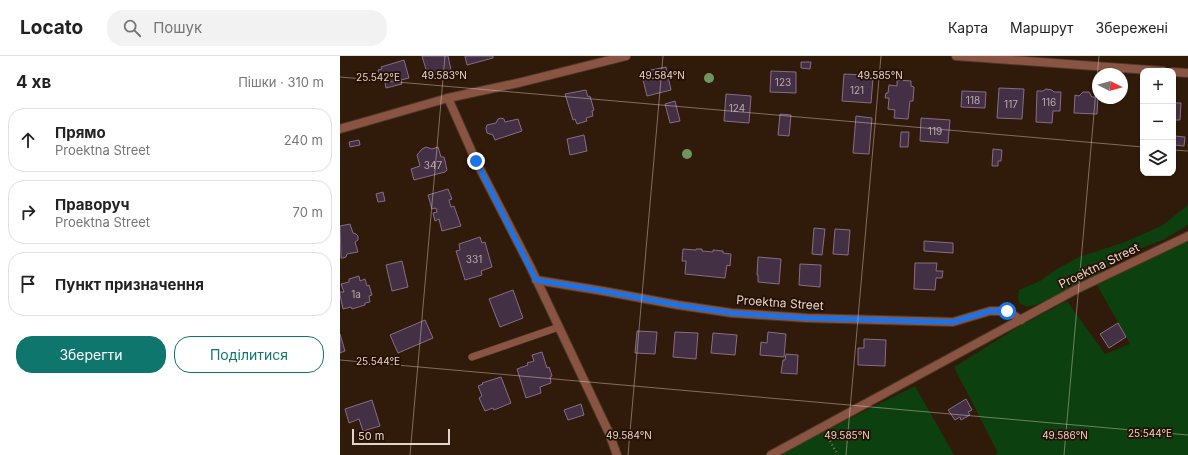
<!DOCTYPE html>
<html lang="uk">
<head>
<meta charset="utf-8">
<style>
  body { margin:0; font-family:Inter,sans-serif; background:#f2f2f2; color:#222 }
  .controls { position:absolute; right:12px; top:12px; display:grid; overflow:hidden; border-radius:8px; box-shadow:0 1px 3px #0004 }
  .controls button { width:36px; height:36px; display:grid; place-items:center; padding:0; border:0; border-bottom:1px solid #e0e0e0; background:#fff; color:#222; font:20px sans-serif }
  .compass { position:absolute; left:752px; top:12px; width:36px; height:36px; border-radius:50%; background:#fff; box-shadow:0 1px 3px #0004; rotate:95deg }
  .scale { position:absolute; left:12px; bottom:10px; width:98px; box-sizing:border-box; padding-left:4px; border:2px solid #e3d3c9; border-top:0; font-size:11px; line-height:14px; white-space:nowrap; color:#e3d3c9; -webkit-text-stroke:3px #261003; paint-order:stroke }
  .stop { position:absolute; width:12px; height:12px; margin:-9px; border:3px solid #1a73e8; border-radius:50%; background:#fff }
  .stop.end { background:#1a73e8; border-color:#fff; box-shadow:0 1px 4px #0008 }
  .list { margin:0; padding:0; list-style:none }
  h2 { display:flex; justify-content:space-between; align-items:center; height:52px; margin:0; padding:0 16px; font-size:17px }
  h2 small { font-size:13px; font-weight:400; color:#767676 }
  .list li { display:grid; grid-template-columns:26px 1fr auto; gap:12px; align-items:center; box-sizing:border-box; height:64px; margin:0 8px 8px; padding:0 8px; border:1px solid #e0e0e0; border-radius:16px }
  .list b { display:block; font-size:15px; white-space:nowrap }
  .list p { margin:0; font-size:13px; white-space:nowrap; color:#767676 }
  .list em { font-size:13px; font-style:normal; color:#767676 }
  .actions { display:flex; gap:8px; padding:12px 16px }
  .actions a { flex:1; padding:9px 0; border:1px solid #0f766e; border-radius:16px; text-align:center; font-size:14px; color:#0f766e }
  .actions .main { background:#0f766e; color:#fff }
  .icon { flex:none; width:22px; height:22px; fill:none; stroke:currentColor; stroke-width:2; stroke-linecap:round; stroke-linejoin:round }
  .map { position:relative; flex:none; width:848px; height:399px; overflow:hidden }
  header { display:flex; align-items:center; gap:24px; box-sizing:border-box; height:56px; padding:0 20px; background:#fff; border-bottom:1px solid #e0e0e0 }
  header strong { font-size:19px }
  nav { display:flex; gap:22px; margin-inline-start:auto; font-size:14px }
  .search { width:280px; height:36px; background:#f2f2f2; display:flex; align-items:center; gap:10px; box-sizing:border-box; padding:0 14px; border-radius:16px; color:#767676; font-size:15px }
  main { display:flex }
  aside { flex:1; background:#fff }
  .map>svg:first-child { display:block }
  .green { fill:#0d400f }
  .building { fill:#443045; stroke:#856e85 }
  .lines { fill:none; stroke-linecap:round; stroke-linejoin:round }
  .lane-casing { stroke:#4d3829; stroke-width:8 }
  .street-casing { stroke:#4d3829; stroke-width:10 }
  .path { stroke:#7f6b5e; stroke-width:2.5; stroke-dasharray:1 3; stroke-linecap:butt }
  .lane { stroke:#8a5443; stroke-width:7 }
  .street { stroke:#8a5443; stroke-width:8 }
  .tree { fill:#70955e }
  .route { stroke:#1a73e8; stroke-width:5 }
  .ticks { fill:none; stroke:#e3d3c9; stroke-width:1; stroke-opacity:0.45 }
  .labels { text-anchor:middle; stroke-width:3.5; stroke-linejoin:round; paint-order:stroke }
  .number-label { font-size:10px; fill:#bbaaa8 }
  .street-label { font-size:12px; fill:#e3d3c9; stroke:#261003 }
  .ticks-label { font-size:10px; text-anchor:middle; fill:#e3d3c9; stroke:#261003; stroke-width:3.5; stroke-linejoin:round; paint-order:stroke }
</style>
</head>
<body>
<header>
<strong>Locato</strong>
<div class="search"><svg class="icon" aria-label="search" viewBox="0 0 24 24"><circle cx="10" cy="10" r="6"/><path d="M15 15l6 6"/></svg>Пошук</div>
<nav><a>Карта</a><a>Маршрут</a><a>Збережені</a></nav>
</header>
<main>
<aside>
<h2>4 хв<small>Пішки · 310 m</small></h2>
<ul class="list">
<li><svg class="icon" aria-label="ahead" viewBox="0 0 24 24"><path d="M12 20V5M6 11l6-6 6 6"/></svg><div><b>Прямо</b><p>Proektna Street</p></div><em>240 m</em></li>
<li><svg class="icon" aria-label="right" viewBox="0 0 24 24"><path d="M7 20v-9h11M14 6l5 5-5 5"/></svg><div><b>Праворуч</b><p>Proektna Street</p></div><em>70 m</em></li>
<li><svg class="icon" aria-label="arrive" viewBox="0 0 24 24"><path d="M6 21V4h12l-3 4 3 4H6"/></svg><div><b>Пункт призначення</b></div></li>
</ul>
<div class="actions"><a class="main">Зберегти</a><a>Поділитися</a></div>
</aside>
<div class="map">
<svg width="848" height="399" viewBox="0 0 848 399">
  <rect width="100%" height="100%" fill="#301a0a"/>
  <g class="green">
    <path d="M848,149V169L823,184L804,191L774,207L731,237L688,251L680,248L678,242L679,234L700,225L717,213L739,201L785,186L823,169Z"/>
    <path d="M848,185V399H655L658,397L614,311L680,270L727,245L765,298L790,288L757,229Z"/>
    <path d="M575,330L614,399H437Z"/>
  </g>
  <g class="building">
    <path d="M82,0H108L111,14L88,20Z"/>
    <path d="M125,0H153V2L127,9Z"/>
    <path d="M64,4L69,22L61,24L62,28L46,32L44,20L40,22L38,14L42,13L41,11Z"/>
    <path d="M461,6H471L470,13L461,12Z"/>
    <path d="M326,11L331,34L307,40L301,16Z"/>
    <path d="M431,15L456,16V37L430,36Z"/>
    <path d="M504,18L523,19V21L533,22L531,47L502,45Z"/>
    <path d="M557,24L571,25V30L574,31L573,45H570L568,63L554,62L555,54L548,53L549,42H545L546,37H548L549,29L557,30Z"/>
    <path d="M659,32L684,33L682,63L657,62Z"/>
    <path d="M706,33L712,34L714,36H721L720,55H713L712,67L696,66L697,35H703Z"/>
    <path d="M246,34L248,41L250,40L254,54L252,55L253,60L246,62L247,65L237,68L235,63L233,64L225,38Z"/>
    <path d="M622,35L646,36L645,52L621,51Z"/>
    <path d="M743,36H749L752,41H758L757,58L734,57L735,39L739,40Z"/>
    <path d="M386,38L411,40L409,67L384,65Z"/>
    <path d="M833,42V47H841L840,64H833Z"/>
    <path d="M335,45L340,65L330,67L325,48Z"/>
    <path d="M440,58L451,59L449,80L438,79Z"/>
    <path d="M516,60L532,62L529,98L513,97Z"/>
    <path d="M161,62L164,63L165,66L178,63L182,75L155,84L153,79L147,77L146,72L147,69L156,67L158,63Z"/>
    <path d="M581,62L610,64L608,87L580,85Z"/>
    <path d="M561,76H569L568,91H560Z"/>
    <path d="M244,79L247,95L230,99L227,83Z"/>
    <path d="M835,80L845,81L844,90L834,89Z"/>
    <path d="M19,84L20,89L10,91L9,86Z"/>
    <path d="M86,91L92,93L98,91L101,101H104L107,114L105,116L74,124L71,113L80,110L77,99L82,93Z"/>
    <path d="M653,93L662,94L661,105H658V110H652Z"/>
    <path d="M108,133L112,143L109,144L111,151L114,150L121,170L102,175L99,163L95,165L93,157L97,156L96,152L92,153L88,139Z"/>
    <path d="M43,136L45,145L38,146L36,138Z"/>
    <path d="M10,168L13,177L16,178L18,180V184L15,186L18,196L7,198L6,201L3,202H1L0,170Z"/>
    <path d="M474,172L485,173L482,199L472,198Z"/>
    <path d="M495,173L510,174L508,199L493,198Z"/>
    <path d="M140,181L142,187L145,186L152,211L141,215L142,219L125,224L116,195L120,194L119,188Z"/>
    <path d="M584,185L613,187V197L584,195Z"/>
    <path d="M343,193L356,194V193H362V195L373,196V194L383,195V197L391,198L390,210L387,209L385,222L345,218L346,205H342Z"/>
    <path d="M418,201L441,203L439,228L418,226V219H417Z"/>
    <path d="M62,205L68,231L52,235L46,209Z"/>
    <path d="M575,207H597L596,215H603L602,222H596L595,234L574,233Z"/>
    <path d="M460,208L481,209L480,231L459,229Z"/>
    <path d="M19,220L20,225L25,223L27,230L29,229L32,239L29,240L30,246L25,247V249L12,253L11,251L3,253L0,239V236H4L1,228L9,226V223Z"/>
    <path d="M173,234L183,262L160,271L149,243Z"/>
    <path d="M85,264L93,282L58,297L50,279Z"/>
    <path d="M778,267L786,281L769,292L760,278Z"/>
    <path d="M297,275L317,276L315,298L295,297Z"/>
    <path d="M335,276L358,277L356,303L333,301Z"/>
    <path d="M428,276L446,278L444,301L420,299L421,286L427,287Z"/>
    <path d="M373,277L397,279L395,299L371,297Z"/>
    <path d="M0,278L5,295L0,297Z"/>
    <path d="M524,283L546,284L545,310L518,309V292H524Z"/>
    <path d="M202,296L207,312L209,311L212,320L210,321L211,327L200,331L201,337L186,342L177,313L188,309L187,307L194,305L192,299Z"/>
    <path d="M446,298L458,299L457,318L441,317L443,304H445Z"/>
    <path d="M161,321L171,347L154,354L153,352L145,355L139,342L142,340L138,330L143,328L142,327Z"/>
    <path d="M626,343L632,354L628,356L630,359L621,364L620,361L615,364L608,354Z"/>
    <path d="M32,344L40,370L23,375L19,363L9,367L5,353Z"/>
    <path d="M241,348L244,359L228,364L224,354Z"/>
  </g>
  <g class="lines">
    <g class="lane-casing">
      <path id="lane" d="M132,301L219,271"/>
    </g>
    <g class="street-casing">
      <g id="street">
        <path d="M616,0L823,15"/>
        <path d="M833,16L848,17"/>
        <path d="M108,42L136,105L190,210L269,377L277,399"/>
        <path d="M0,73L108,42L178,27L286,0"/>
        <path d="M196,224L263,235L338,249L392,257L467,262L613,266L650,255H667L681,264"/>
        <path d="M431,399L737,233L848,180"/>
      </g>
    </g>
    <path class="path" d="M486,378L498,399"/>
    <use href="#lane" class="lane"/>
    <use href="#street" class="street"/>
  </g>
  <g class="tree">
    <circle cx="369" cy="22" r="5"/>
    <circle cx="347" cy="98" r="5"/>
  </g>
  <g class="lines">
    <path class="route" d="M136,105L196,224L263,235L338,249L392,257L467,262L613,266L650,255H667"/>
  </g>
  <path class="ticks" d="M0,21L803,91M833,94L848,95M0,304L848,379M70,399L105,0M288,399L323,0M506,399L541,0M724,399L759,0"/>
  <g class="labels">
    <g class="number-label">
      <text x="443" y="30">123</text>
      <text x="517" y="38">121</text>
      <text x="633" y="48">118</text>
      <text x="709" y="50">116</text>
      <text x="671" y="52">117</text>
      <text x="397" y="56">124</text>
      <text x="595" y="79">119</text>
      <text x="93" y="113">347</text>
      <text x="134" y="207">331</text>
      <text x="16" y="242">1а</text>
    </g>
    <g class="street-label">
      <text transform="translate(759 210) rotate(-26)" y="4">Proektna Street</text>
      <text transform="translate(440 247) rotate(4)" y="4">Proektna Street</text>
    </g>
  </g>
  <g class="ticks-label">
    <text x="104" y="23">49.583°N</text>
    <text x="322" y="23">49.584°N</text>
    <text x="540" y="23">49.585°N</text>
    <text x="38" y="25">25.542°E</text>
    <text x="38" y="309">25.544°E</text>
    <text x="810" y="381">25.544°E</text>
    <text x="289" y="383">49.584°N</text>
    <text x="507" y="383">49.585°N</text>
    <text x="725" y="383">49.586°N</text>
  </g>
</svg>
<div class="controls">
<button>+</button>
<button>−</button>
<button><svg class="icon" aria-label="layers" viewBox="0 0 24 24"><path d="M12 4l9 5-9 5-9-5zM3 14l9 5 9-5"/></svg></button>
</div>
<svg class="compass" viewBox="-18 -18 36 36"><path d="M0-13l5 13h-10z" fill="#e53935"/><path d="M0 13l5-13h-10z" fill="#767676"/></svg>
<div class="scale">50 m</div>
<div class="stop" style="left:667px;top:255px"></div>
<div class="stop end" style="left:136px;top:105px"></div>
</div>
</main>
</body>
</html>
